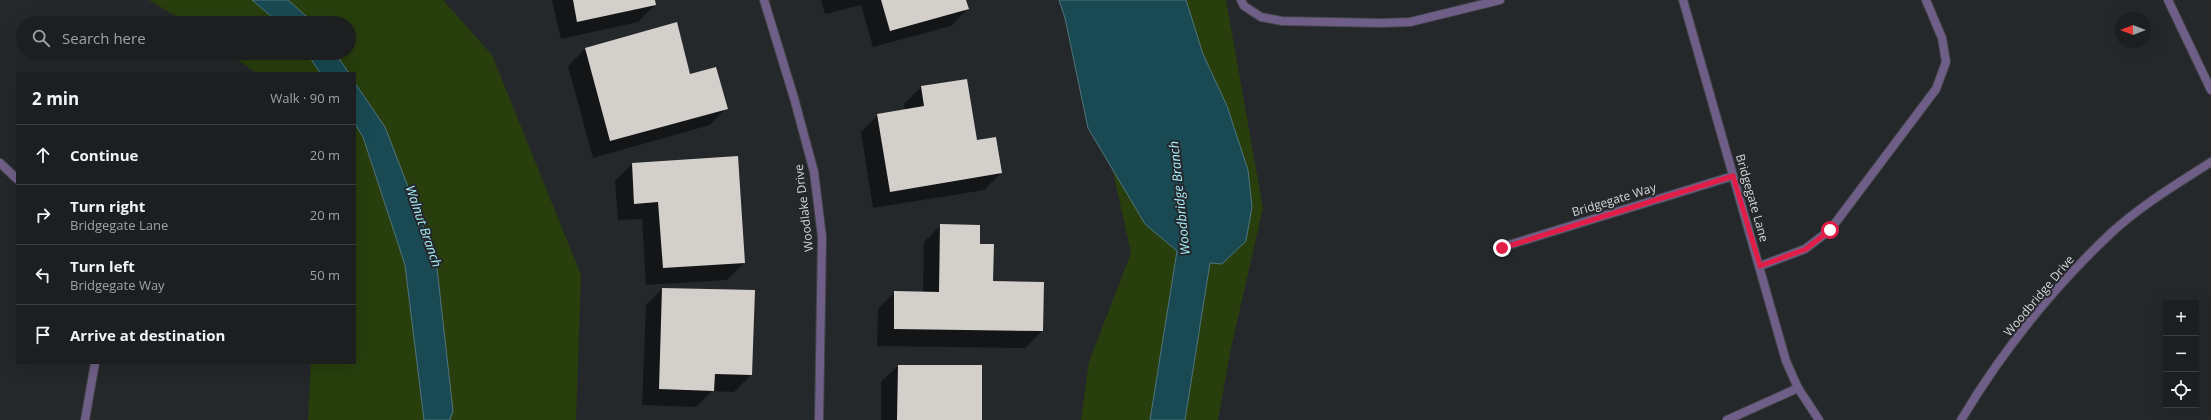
<!DOCTYPE html>
<html lang="en">
<head>
<meta charset="utf-8">
<style>
  body { margin:0; font-family:"Open Sans",sans-serif; background:#292b2d; color:#f1f3f6 }
  .controls { position:absolute; right:12px; bottom:12px; display:grid; overflow:hidden; border-radius:0px; box-shadow:0 4px 16px #0002 }
  .controls button { width:36px; height:36px; display:grid; place-items:center; padding:0; border:0; border-bottom:1px solid #3a3c3e; background:#1c1e20; color:#f1f3f6; font:20px sans-serif }
  .compass { position:absolute; left:2115px; top:12px; width:36px; height:36px; border-radius:50%; background:#1c1e20; box-shadow:0 4px 16px #0002; rotate:270deg }
  .stop { position:absolute; width:12px; height:12px; margin:-9px; border:3px solid #e11d48; border-radius:50%; background:#fff }
  .stop.end { background:#e11d48; border-color:#fff; box-shadow:0 1px 4px #0008 }
  .list { margin:0; padding:0; list-style:none }
  h2 { display:flex; justify-content:space-between; align-items:center; height:52px; margin:0; padding:0 16px; font-size:17px }
  h2 small { font-size:13px; font-weight:400; color:#a0a2a5 }
  .list li { display:grid; grid-template-columns:26px 1fr auto; gap:12px; align-items:center; box-sizing:border-box; height:60px; padding:0 16px; border-top:1px solid #3a3c3e }
  .list b { display:block; font-size:15px; white-space:nowrap }
  .list p { margin:0; font-size:13px; white-space:nowrap; color:#a0a2a5 }
  .list em { font-size:13px; font-style:normal; color:#a0a2a5 }
  .icon { flex:none; width:22px; height:22px; fill:none; stroke:currentColor; stroke-width:2; stroke-linecap:round; stroke-linejoin:round }
  .map { position:relative; flex:none; width:2211px; height:420px; overflow:hidden }
  .search { position:absolute; background:#1c1e20; box-shadow:0 4px 16px #0002; left:16px; top:16px; width:340px; height:44px; display:flex; align-items:center; gap:10px; box-sizing:border-box; padding:0 14px; border-radius:22px; color:#a0a2a5; font-size:15px }
  .panel { position:absolute; background:#1c1e20; box-shadow:0 4px 16px #0002; left:16px; top:72px; width:340px; height:292px; border-radius:0px }
  .map>svg:first-child { display:block }
  .green { fill:#283e0c }
  .water { fill:#194a53; stroke:#51747b }
  .shadow { fill:#0007 }
  .building { fill:#d3cfcb }
  .lines { fill:none; stroke-linecap:round; stroke-linejoin:round }
  .service-casing { stroke:#414447; stroke-width:10 }
  .minor-casing { stroke:#414447; stroke-width:10 }
  .service { stroke:#6f5f88; stroke-width:8 }
  .minor { stroke:#6f5f88; stroke-width:8 }
  .route { stroke:#e11d48; stroke-width:5 }
  .labels { text-anchor:middle; stroke-width:4; stroke-linejoin:round; paint-order:stroke }
  .street-label { font-size:12px; fill:#d5d7d9; stroke:#25282b }
  .water-label { font-size:13px; font-style:italic; fill:#a7ecfb; stroke:#25282b }
</style>
</head>
<body>
<div class="map">
<svg width="2211" height="420" viewBox="0 0 2211 420">
  <rect width="100%" height="100%" fill="#25282b"/>
  <g class="green">
    <path d="M149,0H443L492,55L581,275L576,420H308L311,363H355V73H256L228,53H349V23H187Z"/>
    <path d="M1073,0H1226L1263,208L1231,348L1218,420H1081L1089,362L1131,253L1078,14Z"/>
  </g>
  <g class="water">
    <path d="M252,0H288L314,23H279Z"/>
    <path d="M1059,0H1186L1203,54L1227,106L1248,170L1252,207L1246,241L1222,264L1210,263L1185,420H1150L1177,251L1145,224L1088,128L1065,18Z"/>
    <path d="M307,53H335L349,73H320Z"/>
    <path d="M355,83L385,127L436,259L453,411L450,420H424L405,265L363,137L355,124Z"/>
  </g>
  <g class="shadow">
    <path d="M552,0H654L655,5L638,22L561,39Z"/>
    <path d="M821,0H965L967,9L951,26L873,47L861,5L825,14Z"/>
    <path d="M585,49L690,75L726,108L710,125L593,158L568,66Z"/>
    <path d="M966,80L976,141L1001,173L984,190L873,208L861,132L878,115L905,110L904,104L921,87Z"/>
    <path d="M632,164L744,263L727,280L646,285L642,219L618,220L615,181Z"/>
    <path d="M941,225L979,245L992,282L1043,283L1042,331L1025,348L877,346L878,309L895,292L923,293L924,242Z"/>
    <path d="M662,289L754,291L751,375L734,392L712,391L696,407L642,405L646,305Z"/>
    <path d="M898,366L981,420H881V382Z"/>
  </g>
  <g class="building">
    <path d="M573,0H655L656,5L577,22Z"/>
    <path d="M881,0H966L969,9L890,31Z"/>
    <path d="M677,22L690,74L716,67L728,109L610,141L585,48Z"/>
    <path d="M967,79L977,140L996,137L1002,173L890,192L877,114L924,106L921,86Z"/>
    <path d="M738,156L745,263L663,268L658,202L634,204L632,163Z"/>
    <path d="M940,224L980,225V244H994L993,281L1044,282L1043,331L894,329V291L939,292Z"/>
    <path d="M662,288L755,290L752,375L715,374L714,391L659,389Z"/>
    <path d="M898,365H982V420H897Z"/>
  </g>
  <g class="lines">
    <g class="service-casing">
      <g id="service">
        <path d="M1241,0L1244,6L1261,17L1282,21L1382,23L1410,22L1500,0"/>
        <path d="M1760,266L1805,249L1830,230L1936,89L1946,62L1942,38L1926,0"/>
        <path d="M1727,420L1798,388"/>
      </g>
    </g>
    <g class="minor-casing">
      <g id="minor">
        <path d="M764,0L794,98L814,172L822,237L819,420"/>
        <path d="M1683,0L1786,361L1798,388L1819,420"/>
        <path d="M2168,0L2211,90"/>
        <path d="M0,163L17,179"/>
        <path d="M1502,247L1733,176"/>
        <path d="M85,420L95,363"/>
        <path d="M1961,420C2001,353 2053,288 2110,234C2140,206 2177,184 2211,162"/>
      </g>
    </g>
    <use href="#service" class="service"/>
    <use href="#minor" class="minor"/>
  </g>
  <g class="lines">
    <path class="route" d="M1502,248L1733,176L1760,266L1806,249L1830,230"/>
  </g>
  <g class="labels">
    <g class="street-label">
      <text transform="translate(1752 198) rotate(74)" y="4">Bridgegate Lane</text>
      <text transform="translate(1614 200) rotate(-17)" y="4">Bridgegate Way</text>
      <text transform="translate(804 208) rotate(-97)" y="4">Woodlake Drive</text>
      <text transform="translate(2039 296) rotate(-50)" y="4">Woodbridge Drive</text>
    </g>
    <g class="water-label">
      <text transform="translate(1179 198) rotate(-96)" y="5">Woodbridge Branch</text>
      <text transform="translate(424 226) rotate(71)" y="5">Walnut Branch</text>
    </g>
  </g>
</svg>
<div class="controls">
<button>+</button>
<button>−</button>
<button><svg class="icon" aria-label="locate" viewBox="0 0 24 24"><circle cx="12" cy="12" r="6"/><path d="M12 2v4M12 18v4M2 12h4M18 12h4"/></svg></button>
</div>
<svg class="compass" viewBox="-18 -18 36 36"><path d="M0-13l5 13h-10z" fill="#e53935"/><path d="M0 13l5-13h-10z" fill="#a0a2a5"/></svg>
<div class="stop" style="left:1830px;top:230px"></div>
<div class="stop end" style="left:1502px;top:248px"></div>
<div class="search"><svg class="icon" aria-label="search" viewBox="0 0 24 24"><circle cx="10" cy="10" r="6"/><path d="M15 15l6 6"/></svg>Search here</div>
<section class="panel">
<h2>2 min<small>Walk · 90 m</small></h2>
<ul class="list">
<li><svg class="icon" aria-label="ahead" viewBox="0 0 24 24"><path d="M12 20V5M6 11l6-6 6 6"/></svg><div><b>Continue</b></div><em>20 m</em></li>
<li><svg class="icon" aria-label="right" viewBox="0 0 24 24"><path d="M7 20v-9h11M14 6l5 5-5 5"/></svg><div><b>Turn right</b><p>Bridgegate Lane</p></div><em>20 m</em></li>
<li><svg class="icon" aria-label="left" viewBox="0 0 24 24"><path d="M17 20v-9H6M10 6l-5 5 5 5"/></svg><div><b>Turn left</b><p>Bridgegate Way</p></div><em>50 m</em></li>
<li><svg class="icon" aria-label="arrive" viewBox="0 0 24 24"><path d="M6 21V4h12l-3 4 3 4H6"/></svg><div><b>Arrive at destination</b></div></li>
</ul>
</section>
</div>
</body>
</html>
